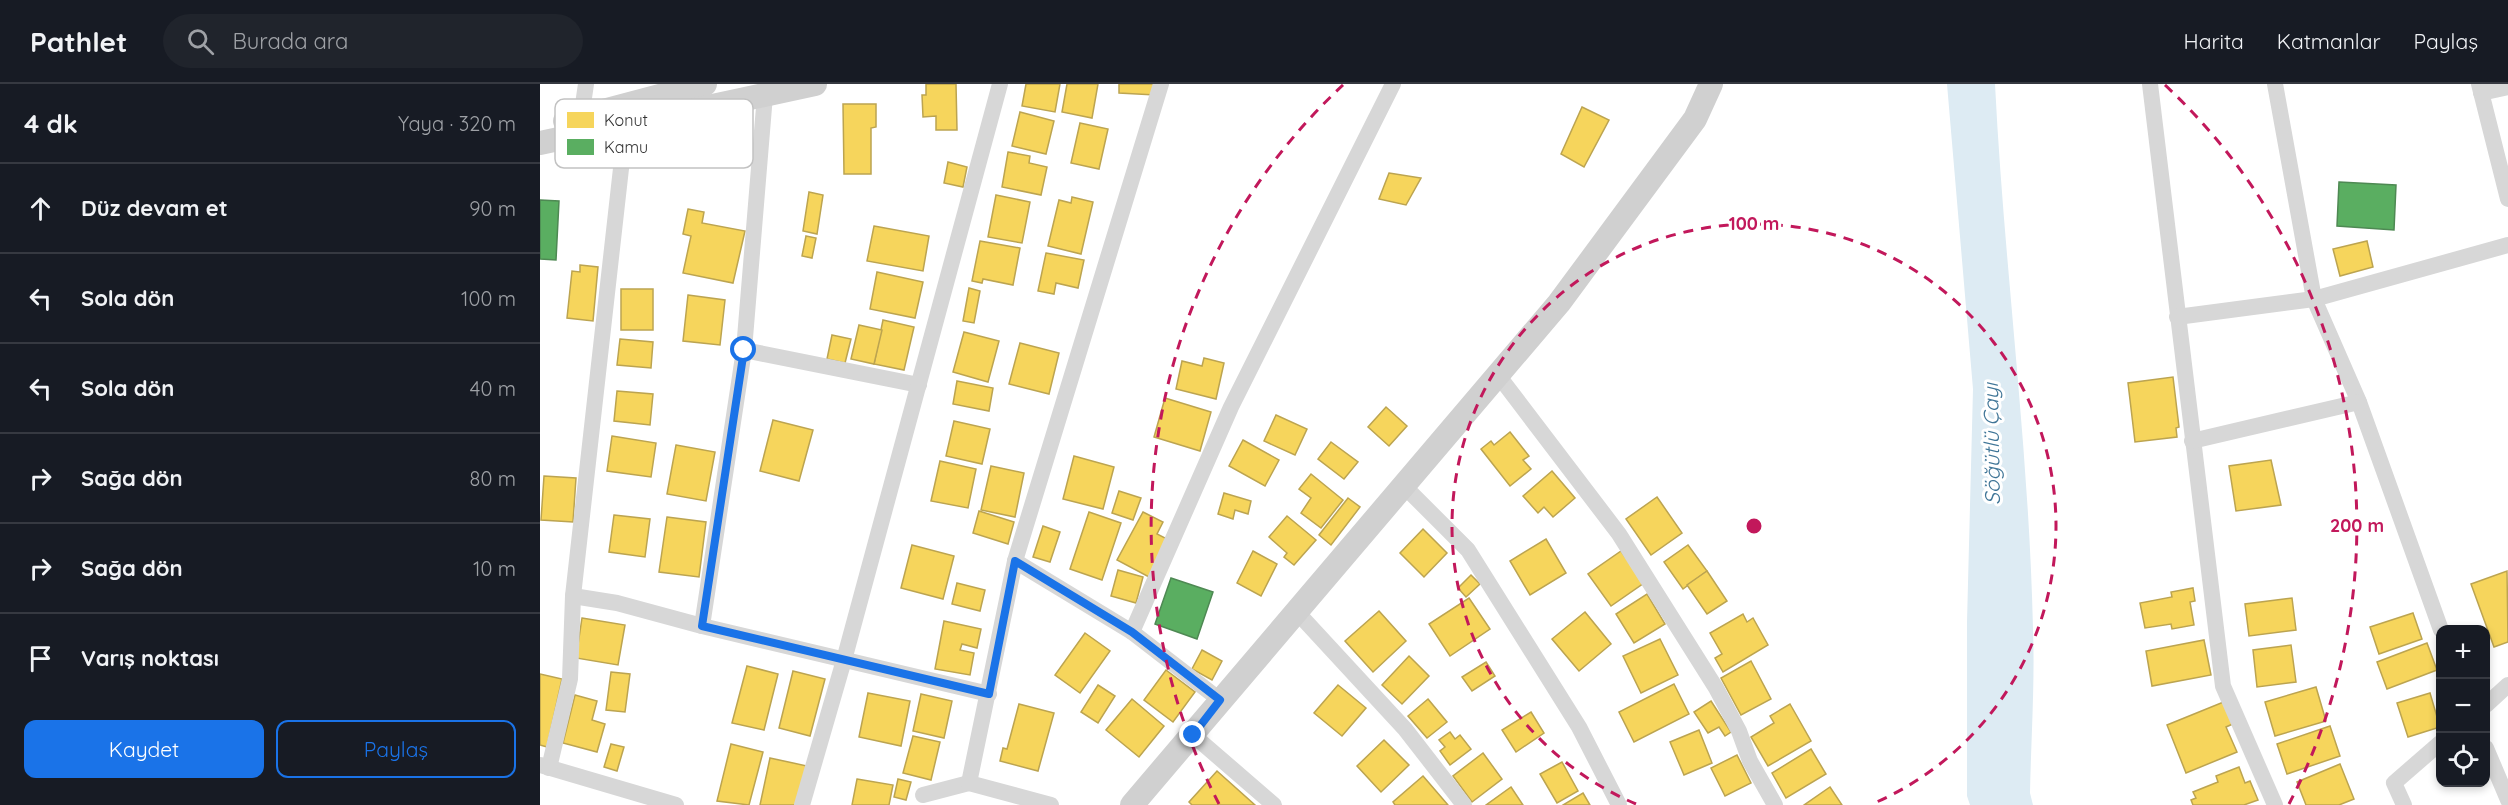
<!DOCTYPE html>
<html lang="tr">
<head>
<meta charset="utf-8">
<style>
  body { margin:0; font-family:Quicksand,sans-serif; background:#20242c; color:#f1f3f6 }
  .controls { position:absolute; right:18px; bottom:18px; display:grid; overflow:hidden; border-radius:12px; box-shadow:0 3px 9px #0003 }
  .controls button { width:54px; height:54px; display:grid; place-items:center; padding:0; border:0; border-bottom:2px solid #363941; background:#171b24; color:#f1f3f6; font:30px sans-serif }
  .stop { position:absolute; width:18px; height:18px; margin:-14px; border:4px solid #1a73e8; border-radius:50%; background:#fff }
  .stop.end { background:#1a73e8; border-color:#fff; box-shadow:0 2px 6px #0008 }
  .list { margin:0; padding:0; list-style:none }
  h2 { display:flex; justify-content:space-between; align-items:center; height:78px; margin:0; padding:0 24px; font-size:26px }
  h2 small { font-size:20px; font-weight:400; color:#9ea1a6 }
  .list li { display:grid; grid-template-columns:39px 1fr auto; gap:18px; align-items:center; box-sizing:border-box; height:90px; padding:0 24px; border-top:2px solid #363941 }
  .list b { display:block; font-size:22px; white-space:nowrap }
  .list em { font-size:20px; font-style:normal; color:#9ea1a6 }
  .actions { display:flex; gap:12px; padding:18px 24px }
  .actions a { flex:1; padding:14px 0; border:2px solid #1a73e8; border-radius:12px; text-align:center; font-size:21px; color:#1a73e8 }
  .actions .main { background:#1a73e8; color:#fff }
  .icon { flex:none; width:33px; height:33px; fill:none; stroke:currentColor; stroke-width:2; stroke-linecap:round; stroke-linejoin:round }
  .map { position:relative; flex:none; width:1968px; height:721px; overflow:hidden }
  header { display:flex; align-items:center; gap:36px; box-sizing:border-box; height:84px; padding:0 30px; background:#171b24; border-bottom:2px solid #363941 }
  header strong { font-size:28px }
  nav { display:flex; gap:33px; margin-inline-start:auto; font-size:21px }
  .search { width:420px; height:54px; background:#20242c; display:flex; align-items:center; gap:15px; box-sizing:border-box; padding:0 21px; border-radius:33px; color:#9ea1a6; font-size:22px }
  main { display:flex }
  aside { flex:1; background:#171b24 }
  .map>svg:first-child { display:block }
  .water { fill:#ddebf3 }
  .homes { fill:#f6d55c; stroke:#bca450; stroke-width:1.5 }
  .public { fill:#5aae61; stroke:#4e8953; stroke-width:1.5 }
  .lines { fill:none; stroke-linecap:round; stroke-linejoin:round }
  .street { stroke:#d7d7d7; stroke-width:16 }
  .secondary { stroke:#d0d0d0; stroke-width:24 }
  .route { stroke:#1a73e8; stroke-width:8 }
  .ring { fill:none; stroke:#c2185b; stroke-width:3; stroke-dasharray:10 8 }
  .labels { text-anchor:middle; stroke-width:6; stroke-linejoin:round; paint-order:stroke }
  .water-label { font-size:21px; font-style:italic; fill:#3f7597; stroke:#fff }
  .key { fill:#fff; stroke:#c2c2c2; stroke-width:1.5 }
  .key-label { font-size:16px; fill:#333 }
  .centre { fill:#c2185b; stroke:#fff; stroke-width:3 }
  .ring-label { font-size:18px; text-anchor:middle; font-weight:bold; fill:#c2185b; stroke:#fff; stroke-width:6; stroke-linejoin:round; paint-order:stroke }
</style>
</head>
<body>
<header>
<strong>Pathlet</strong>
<div class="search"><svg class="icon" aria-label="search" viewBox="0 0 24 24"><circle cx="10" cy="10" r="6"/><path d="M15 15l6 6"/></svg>Burada ara</div>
<nav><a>Harita</a><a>Katmanlar</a><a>Paylaş</a></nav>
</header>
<main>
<aside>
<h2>4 dk<small>Yaya · 320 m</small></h2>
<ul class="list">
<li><svg class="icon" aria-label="ahead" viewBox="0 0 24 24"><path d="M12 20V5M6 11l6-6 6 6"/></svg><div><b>Düz devam et</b></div><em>90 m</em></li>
<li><svg class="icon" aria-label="left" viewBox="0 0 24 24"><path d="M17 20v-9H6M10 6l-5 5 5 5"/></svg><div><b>Sola dön</b></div><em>100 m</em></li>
<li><svg class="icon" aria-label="left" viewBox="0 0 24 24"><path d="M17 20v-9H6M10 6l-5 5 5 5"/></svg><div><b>Sola dön</b></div><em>40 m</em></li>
<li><svg class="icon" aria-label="right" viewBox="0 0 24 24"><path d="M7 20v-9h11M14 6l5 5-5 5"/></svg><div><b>Sağa dön</b></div><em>80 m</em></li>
<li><svg class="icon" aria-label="right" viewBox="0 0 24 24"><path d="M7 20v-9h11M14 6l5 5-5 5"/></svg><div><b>Sağa dön</b></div><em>10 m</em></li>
<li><svg class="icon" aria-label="arrive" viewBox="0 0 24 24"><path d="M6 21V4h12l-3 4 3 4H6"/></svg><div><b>Varış noktası</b></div></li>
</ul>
<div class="actions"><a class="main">Kaydet</a><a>Paylaş</a></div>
</aside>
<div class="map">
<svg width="1968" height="721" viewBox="0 0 1968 721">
  <rect width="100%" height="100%" fill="#fff"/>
  <path class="water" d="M1407,0H1455C1464,182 1489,363 1493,545C1495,600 1491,655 1490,709L1493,721H1430L1427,712V538L1433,305Z"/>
  <g class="homes">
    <path d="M386,0H416L417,46H396V32L383,33L382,11H386Z"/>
    <path d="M486,0H520L515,28L482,22Z"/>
    <path d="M527,0H558L552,34L522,28Z"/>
    <path d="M579,0H616L615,11L579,9Z"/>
    <path d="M303,20H336V43L331,44V90H304Z"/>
    <path d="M1042,23L1069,36L1044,83L1021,70Z"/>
    <path d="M480,28L514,37L506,70L472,62Z"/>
    <path d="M540,39L568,45L559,85L531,79Z"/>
    <path d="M468,68L490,72L489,79L507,83L501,111L462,103Z"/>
    <path d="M408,78L427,83L423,103L404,99Z"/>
    <path d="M849,89L881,94L866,121L839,115Z"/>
    <path d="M269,108L283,111L277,150L263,147Z"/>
    <path d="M456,111L490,118L482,159L448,153Z"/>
    <path d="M532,113L553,118L541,170L508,162L519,116L531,119Z"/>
    <path d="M148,125L164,128L162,139L205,147L193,199L143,189L151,152L143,150Z"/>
    <path d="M334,142L389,152L383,187L327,177Z"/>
    <path d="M266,152L276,154L272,174L262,172Z"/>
    <path d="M440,157L480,164L473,201L443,195L442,199L432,197Z"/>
    <path d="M1827,157L1833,183L1800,192L1793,165Z"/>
    <path d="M506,169L544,176L538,204L516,199L514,210L498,207Z"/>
    <path d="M40,181L58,183L53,237L27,234L32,187L40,188Z"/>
    <path d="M337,188L383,198L375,234L330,225Z"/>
    <path d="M429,204L440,207L434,239L423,237Z"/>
    <rect x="81" y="205" width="32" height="41"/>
    <path d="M148,211L185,216L180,261L143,257Z"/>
    <path d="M343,236L374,243L364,286L334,280Z"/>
    <path d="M319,241L342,246L334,280L311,275Z"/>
    <path d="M424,248L459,257L448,298L413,288Z"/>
    <path d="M292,251L311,255L305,279L287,275Z"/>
    <path d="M80,255L113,258L111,284L77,281Z"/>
    <path d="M480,259L519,269L509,310L469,300Z"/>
    <path d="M664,274L684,279L676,315L636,305L642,277L662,282Z"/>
    <path d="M1633,293L1639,343L1636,344L1637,353L1595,358L1588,299Z"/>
    <path d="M417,297L453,304L449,327L413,320Z"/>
    <path d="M77,307L113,310L110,341L74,337Z"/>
    <path d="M625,314L671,328L660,367L614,353Z"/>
    <path d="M846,323L867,342L849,362L828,343Z"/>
    <path d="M736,331L767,345L755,371L724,357Z"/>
    <path d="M233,336L273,346L259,397L220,387Z"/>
    <path d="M414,337L450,345L442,380L406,372Z"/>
    <path d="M970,348L989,372L983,376L991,385L970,402L941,365L951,357L954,361Z"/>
    <path d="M72,352L116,359L111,393L67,387Z"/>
    <path d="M703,356L739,376L725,402L689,382Z"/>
    <path d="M791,358L818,378L804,395L778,375Z"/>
    <path d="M136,361L175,368L166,417L127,410Z"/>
    <path d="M534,372L574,383L563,425L523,415Z"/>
    <path d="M1731,376L1741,421L1696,427L1689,382Z"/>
    <path d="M400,377L436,385L428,424L391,417Z"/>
    <path d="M451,382L484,389L475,433L441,426Z"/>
    <path d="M1012,387L1035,414L1013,433L1004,423L998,429L983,412Z"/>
    <path d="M771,390L803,416L781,444L761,429L771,414L759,405Z"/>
    <path d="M4,392L36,394L33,438L1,436Z"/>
    <path d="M579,407L601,414L593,436L572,429Z"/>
    <path d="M684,409L711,417L708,430L695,426L693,435L678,430Z"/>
    <path d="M1117,413L1142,449L1111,471L1086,435Z"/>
    <path d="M808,414L820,423L791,461L779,451Z"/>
    <path d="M439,427L474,438L468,460L433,449Z"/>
    <path d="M549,428L581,439L562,496L530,485Z"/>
    <path d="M603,428L623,438L617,450L629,456L609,493L577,476Z"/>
    <path d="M74,431L110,435L105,473L69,468Z"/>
    <path d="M747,432L776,456L754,481L744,473L747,469L729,453Z"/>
    <path d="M127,433L166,438L159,493L119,488Z"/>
    <path d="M503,442L520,448L510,478L493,473Z"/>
    <path d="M883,445L907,469L884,493L860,469Z"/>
    <path d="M1006,455L1026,489L990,511L970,477Z"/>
    <path d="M372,461L414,472L403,515L361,504Z"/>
    <path d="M1148,461L1167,487L1143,505L1124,478Z"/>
    <path d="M713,467L737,480L721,512L697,499Z"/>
    <path d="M1081,467L1104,499L1071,522L1048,490Z"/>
    <path d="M578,486L603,493L596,519L571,512Z"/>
    <path d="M1167,487L1187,517L1167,530L1147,501Z"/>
    <path d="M1967,487L1968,558L1954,563L1931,500Z"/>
    <path d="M931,491L940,500L926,513L918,504Z"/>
    <path d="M417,499L445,506L440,527L412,520Z"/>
    <path d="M1653,504L1655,517L1650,518L1654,541L1632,545L1631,540L1605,544L1600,519L1632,513L1631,508Z"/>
    <path d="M1107,510L1125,540L1094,559L1076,530Z"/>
    <path d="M929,514L950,545L910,572L889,540Z"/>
    <path d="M1752,514L1756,546L1709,552L1705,520Z"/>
    <path d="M839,527L866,557L833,588L805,557Z"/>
    <path d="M1045,528L1071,560L1039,587L1012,555Z"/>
    <path d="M1873,529L1882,555L1839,570L1830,543Z"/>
    <path d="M1203,530L1207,538L1213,534L1228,561L1183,588L1175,574L1182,570L1170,549Z"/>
    <path d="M42,534L85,541L78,581L36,574Z"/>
    <path d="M404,537L441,545L437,564L422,560L420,566L434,569L430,591L395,585Z"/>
    <path d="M545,549L570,567L540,609L515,591Z"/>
    <path d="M1120,555L1138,591L1101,609L1083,572Z"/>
    <path d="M1664,556L1671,591L1612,602L1606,567Z"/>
    <path d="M1887,559L1897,586L1847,605L1837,578Z"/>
    <path d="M1751,561L1756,598L1717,603L1713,566Z"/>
    <path d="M662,566L682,577L672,596L652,585Z"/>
    <path d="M869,572L889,592L862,620L842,601Z"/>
    <path d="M1211,577L1231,615L1201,631L1181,594Z"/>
    <path d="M946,578L955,592L932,607L922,593Z"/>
    <path d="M207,582L238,590L224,646L192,639Z"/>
    <path d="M626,586L655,608L633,638L604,616Z"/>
    <path d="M253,587L285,595L270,652L239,644Z"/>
    <path d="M71,588L90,590L85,628L66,626Z"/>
    <path d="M0,590L22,595L7,663L0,661Z"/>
    <path d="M1134,600L1149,630L1094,658L1079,628Z"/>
    <path d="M558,601L575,612L558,639L541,628Z"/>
    <path d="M798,601L826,624L802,652L774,629Z"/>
    <path d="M1776,603L1786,637L1735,652L1725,618Z"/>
    <path d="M328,609L370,617L361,662L319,653Z"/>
    <path d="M1890,609L1900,643L1868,653L1857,619Z"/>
    <path d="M381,610L412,617L404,654L373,647Z"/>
    <path d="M35,611L57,617L52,636L65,640L57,668L23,659Z"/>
    <path d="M592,615L624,642L599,673L566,646Z"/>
    <path d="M888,615L907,638L887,654L868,632Z"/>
    <path d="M1171,617L1191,648L1185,652L1179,643L1168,649L1154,628Z"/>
    <path d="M1686,617L1695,639L1686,643L1697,668L1646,689L1627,641Z"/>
    <path d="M479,620L514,629L498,687L460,677L463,664L467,665Z"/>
    <path d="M1250,620L1271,657L1228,682L1211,653L1234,639L1230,632Z"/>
    <path d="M991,628L1004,649L976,668L962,646Z"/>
    <path d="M1790,642L1800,672L1747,690L1737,660Z"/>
    <path d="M1159,646L1172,679L1144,691L1130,658Z"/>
    <path d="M910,648L915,655L920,651L931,665L910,681L900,667L905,663L899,656Z"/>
    <path d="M373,652L400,658L391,696L363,689Z"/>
    <path d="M844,656L869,681L841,708L817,682Z"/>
    <path d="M71,660L84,663L77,687L64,683Z"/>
    <path d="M191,660L223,668L209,721L177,717Z"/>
    <path d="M1271,665L1286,690L1246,714L1232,689Z"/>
    <path d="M943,669L962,695L932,718L913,692Z"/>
    <path d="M1197,671L1211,699L1185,712L1171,684Z"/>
    <path d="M230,674L267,682L259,721H220Z"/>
    <path d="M1022,678L1038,707L1017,719L1000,690Z"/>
    <path d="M1800,680L1814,715L1799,721H1766L1757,698Z"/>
    <path d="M1699,683L1705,699L1710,697L1718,716L1704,721H1653L1651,716L1656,714L1653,708L1678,698L1676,692Z"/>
    <path d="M677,687L715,721H652L649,718Z"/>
    <path d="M883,692L908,721H855L853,718Z"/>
    <path d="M317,695L353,701L349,721H312Z"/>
    <path d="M358,695L371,698L366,716L354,713Z"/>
    <path d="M971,703L983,721H946Z"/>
    <path d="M1290,703L1302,721H1264Z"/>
    <path d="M1043,709L1050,721H1023Z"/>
  </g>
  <g class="public">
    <path d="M1799,98L1856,101L1854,146L1797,142Z"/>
    <path d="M0,116L19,117L16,176L0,175Z"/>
    <path d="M631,494L673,508L657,555L615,540Z"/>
  </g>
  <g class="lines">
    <g class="street">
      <path d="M1610,0L1683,602L1735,721"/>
      <path d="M1735,0L1774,215L1819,318L1901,546"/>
      <path d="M1939,0L1968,115"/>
      <path d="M1941,9L1968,3"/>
      <path d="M41,34L46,0"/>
      <path d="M1637,233L1774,215L1968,161"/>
      <path d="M204,266L379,301"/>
      <path d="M958,291L1079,450L1176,604L1199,647L1210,677L1235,721"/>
      <path d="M1652,357L1819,318"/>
      <path d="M863,401L928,466L1039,643L1079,721"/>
      <path d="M475,477L592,548L680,616"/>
      <path d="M33,512L77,519L162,542L449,610"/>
      <path d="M756,527L865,645L924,721"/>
      <path d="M162,542L204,266L225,11"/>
      <path d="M592,548L691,323L853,0"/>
      <path d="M1946,621L1968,601"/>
      <path d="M653,651L734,721"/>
      <path d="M1946,664L1968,716"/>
      <path d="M0,681L136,721"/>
      <path d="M9,684L30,595L33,512L86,40"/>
      <path d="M383,711L429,699"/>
      <path d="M262,721L304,576L460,0"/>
      <path d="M511,721L429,699L475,477L621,0"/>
      <path d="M1864,721L1854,699L1900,659"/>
    </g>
    <g class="secondary">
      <path d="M25,37L165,0"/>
      <path d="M0,59L275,0"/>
      <path d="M592,721L1019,219L1155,35L1171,0"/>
    </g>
  </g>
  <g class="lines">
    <path class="route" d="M204,266L162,542L449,610L475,477L592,548L680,616L653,651"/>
  </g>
  <g class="ring">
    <path d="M1096 720A302 302 0 1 1 1332 720"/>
    <path d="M679 720A603 603 0 0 1 803 1M1625 1A603 603 0 0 1 1749 720"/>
  </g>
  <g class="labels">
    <g class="water-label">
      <text transform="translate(1452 360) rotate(-91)" y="7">Söğütlü Çayı</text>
    </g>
  </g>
  <rect x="15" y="15" width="198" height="69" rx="9" class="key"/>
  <rect x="27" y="28" width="27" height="16" fill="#f6d55c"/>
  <rect x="27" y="55" width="27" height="16" fill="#5aae61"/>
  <g class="key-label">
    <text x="64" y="42">Konut</text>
    <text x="64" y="69">Kamu</text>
  </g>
  <circle cx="1214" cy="442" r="9" class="centre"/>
  <g class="ring-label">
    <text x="1214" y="146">100 m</text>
    <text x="1817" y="448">200 m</text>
  </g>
</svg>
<div class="controls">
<button>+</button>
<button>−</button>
<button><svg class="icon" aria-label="locate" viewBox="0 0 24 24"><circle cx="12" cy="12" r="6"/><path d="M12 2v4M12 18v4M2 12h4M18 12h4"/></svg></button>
</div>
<div class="stop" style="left:204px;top:266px"></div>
<div class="stop end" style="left:653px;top:651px"></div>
</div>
</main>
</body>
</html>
